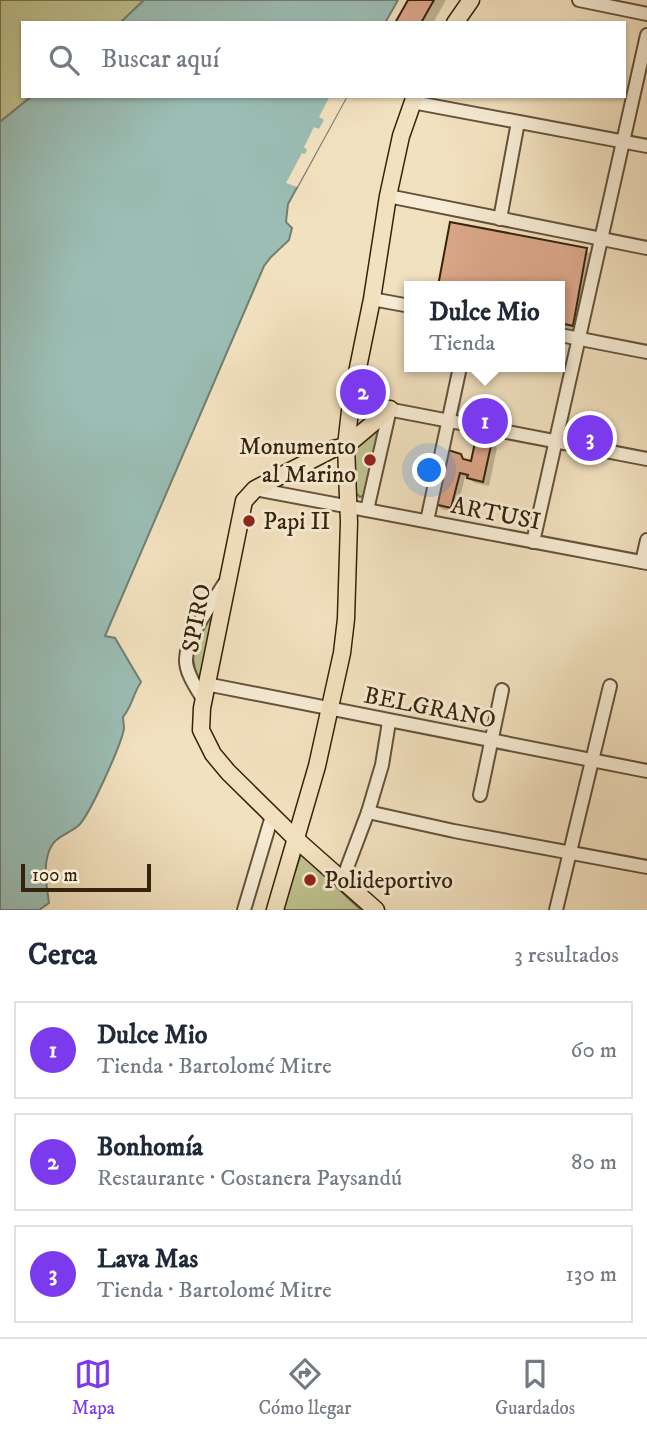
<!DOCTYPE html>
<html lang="es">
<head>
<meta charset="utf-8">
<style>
  body { margin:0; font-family:"IM FELL DW Pica",serif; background:#f2f2f3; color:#1f2937 }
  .scale { position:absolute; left:21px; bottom:18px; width:130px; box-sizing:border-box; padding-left:7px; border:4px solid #35230c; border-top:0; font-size:19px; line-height:24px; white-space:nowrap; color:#35230c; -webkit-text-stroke:5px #f7ecd5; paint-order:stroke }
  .you { position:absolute; left:430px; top:471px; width:24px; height:24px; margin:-18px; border:5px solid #fff; border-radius:50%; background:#1a73e8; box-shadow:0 0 0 10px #1a73e833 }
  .badge { display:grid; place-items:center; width:46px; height:46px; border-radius:50%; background:#7c3aed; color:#fff; font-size:23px; font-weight:700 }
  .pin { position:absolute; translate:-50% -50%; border:4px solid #fff; box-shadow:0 2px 7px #0006 }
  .popup { position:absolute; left:404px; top:281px; width:161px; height:91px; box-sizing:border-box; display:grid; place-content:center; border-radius:0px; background:#fff; filter:drop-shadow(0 2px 5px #0005); font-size:23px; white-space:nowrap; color:#747a83 }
  .popup b { font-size:26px; color:#1f2937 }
  .popup::after { content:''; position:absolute; left:50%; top:100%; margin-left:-14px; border:14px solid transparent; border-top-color:#fff }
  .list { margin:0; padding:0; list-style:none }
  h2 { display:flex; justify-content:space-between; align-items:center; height:91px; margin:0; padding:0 28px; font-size:30px }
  h2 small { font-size:23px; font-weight:400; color:#747a83 }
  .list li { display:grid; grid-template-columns:46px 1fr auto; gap:21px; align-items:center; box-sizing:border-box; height:98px; margin:0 14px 14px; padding:0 14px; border:2px solid #e0e1e3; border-radius:0px }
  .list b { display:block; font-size:26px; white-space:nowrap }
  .list p { margin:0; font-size:23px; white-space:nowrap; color:#747a83 }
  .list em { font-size:23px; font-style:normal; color:#747a83 }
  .icon { flex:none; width:38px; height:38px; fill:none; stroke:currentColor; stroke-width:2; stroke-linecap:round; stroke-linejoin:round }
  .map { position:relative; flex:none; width:647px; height:910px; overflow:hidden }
  .search { position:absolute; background:#fff; box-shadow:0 2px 5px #0004; left:21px; right:21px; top:21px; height:77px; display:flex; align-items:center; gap:18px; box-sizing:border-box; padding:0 24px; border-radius:0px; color:#747a83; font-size:26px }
  .sheet { height:427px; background:#fff }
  nav { display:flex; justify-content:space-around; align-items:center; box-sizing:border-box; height:98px; border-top:2px solid #e0e1e3; background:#fff; font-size:19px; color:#747a83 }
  nav a { display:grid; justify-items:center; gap:4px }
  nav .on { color:#7c3aed }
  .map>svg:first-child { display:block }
  .green { fill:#bec28f; stroke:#7a724e; stroke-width:2 }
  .water { fill:#9bbdb4; stroke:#727f71; stroke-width:2 }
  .pier { fill:#f2e1bf }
  .shadow { fill:#0003 }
  .building { fill:#dba689; stroke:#35230c; stroke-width:2 }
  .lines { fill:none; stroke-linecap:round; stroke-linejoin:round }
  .minor-casing { stroke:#645239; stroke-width:16 }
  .major-casing { stroke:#35230c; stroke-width:19 }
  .minor { stroke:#f7ecd5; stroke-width:12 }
  .major { stroke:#f2e1bf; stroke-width:16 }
  .poi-dot { fill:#8f2418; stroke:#f7ecd5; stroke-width:2.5 }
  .labels { text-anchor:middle; stroke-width:6; stroke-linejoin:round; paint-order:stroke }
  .poi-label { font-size:24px; fill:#35230c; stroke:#f7ecd5; text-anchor:start }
  .street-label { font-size:24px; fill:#35230c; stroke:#f7ecd5 }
</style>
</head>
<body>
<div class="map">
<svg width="647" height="910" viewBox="0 0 647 910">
  <rect width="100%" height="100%" fill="#f2e1bf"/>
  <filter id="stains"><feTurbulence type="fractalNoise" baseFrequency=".00286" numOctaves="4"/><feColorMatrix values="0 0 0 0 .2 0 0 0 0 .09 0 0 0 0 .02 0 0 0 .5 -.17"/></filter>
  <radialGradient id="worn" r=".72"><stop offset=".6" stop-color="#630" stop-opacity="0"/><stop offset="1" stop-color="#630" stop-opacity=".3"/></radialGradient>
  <g class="green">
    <path d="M0,0H144L120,23H23V96H32L0,122Z"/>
    <path d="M381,428L367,494L360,497L355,492C352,452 344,449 381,428Z"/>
    <path d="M214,606L202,675L198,679C186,646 196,634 214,606Z"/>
    <path d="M301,854L361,910H282Z"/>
  </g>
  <g class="water">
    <path d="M144,0H398L385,23H120Z"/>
    <path d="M32,96H347L288,204L286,222L292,228L289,240L271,257L264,266L105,636L115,638L141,682C133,694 132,706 123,717C123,719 124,727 124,728C122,743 89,817 78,826C66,836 54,835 48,854C43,870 47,887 49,903L39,910H0V122Z"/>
  </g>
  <path class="pier" d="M330,96H347L297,187L286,183L302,153L305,154L307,150L304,147L314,127L319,129L324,120L319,117Z"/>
  <g class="shadow">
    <path d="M410,0H446L433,23H397Z"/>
    <path d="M451,224L586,250L594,257L580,332L560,328V286H440Z"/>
    <path d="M492,443L497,448L489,486L475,483L465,477L456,513L441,509L436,503L460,455L466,462L472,463Z"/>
  </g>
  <g class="building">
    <path d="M408,0H434L421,23H395Z"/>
    <path d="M450,222L587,248L573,326L560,323V286H438Z"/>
    <path d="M476,438L492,441L483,482L467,478L468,475L460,473L451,508L434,504L448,450L461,454L463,459L471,461Z"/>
  </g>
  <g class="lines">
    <g class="minor-casing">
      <g id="minor">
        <path d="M579,0L647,14"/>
        <path d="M412,102L647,146"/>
        <path d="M388,196L647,248"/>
        <path d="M500,219L518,122"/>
        <path d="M372,299L410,306"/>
        <path d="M560,335L647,352"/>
        <path d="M351,402L647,459"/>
        <path d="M255,489L647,563"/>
        <path d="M367,510L390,409"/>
        <path d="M427,521L460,367"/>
        <path d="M533,542L647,35"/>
        <path d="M642,562L647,540"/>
        <path d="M206,684L647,771"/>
        <path d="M203,699C197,689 185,672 186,659C187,635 212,604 224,584"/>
        <path d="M480,795L502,690"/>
        <path d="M368,812L382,765L389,722"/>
        <path d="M342,881L368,812L454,831L647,867"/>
        <path d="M244,910L272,816"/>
        <path d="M556,910L610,686"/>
      </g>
    </g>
    <g class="major-casing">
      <g id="major">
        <path d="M455,23L471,0"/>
        <path d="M275,910L317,766L342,653L346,619L349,522L346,446L351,402L372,299L388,196L401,136L415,96"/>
        <path d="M376,910L297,840L228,772L213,754L201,730L202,708L244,501L255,489L333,449L346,446L390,409"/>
      </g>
    </g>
    <use href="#minor" class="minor"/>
    <use href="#major" class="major"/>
  </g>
  <g class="poi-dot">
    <circle cx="370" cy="460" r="7"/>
    <circle cx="249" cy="521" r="7"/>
    <circle cx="310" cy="880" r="7"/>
  </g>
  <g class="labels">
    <g class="poi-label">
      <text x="356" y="454" text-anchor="end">Monumento<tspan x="356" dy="28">al Marino</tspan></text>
      <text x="263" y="529">Papi II</text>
      <text x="324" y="888">Polideportivo</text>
    </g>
    <g class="street-label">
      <text transform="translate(496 513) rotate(11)" y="8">ARTUSI</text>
      <text transform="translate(196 618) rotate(-79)" y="8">SPIRO</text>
      <text transform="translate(430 707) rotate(11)" y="8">BELGRANO</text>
    </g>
  </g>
  <rect width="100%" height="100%" filter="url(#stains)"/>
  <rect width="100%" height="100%" fill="url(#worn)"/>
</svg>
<div class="scale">100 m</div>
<div class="you"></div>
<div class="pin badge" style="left:485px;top:421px">1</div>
<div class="popup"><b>Dulce Mio</b>Tienda</div>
<div class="pin badge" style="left:363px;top:392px">2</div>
<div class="pin badge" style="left:590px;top:438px">3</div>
<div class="search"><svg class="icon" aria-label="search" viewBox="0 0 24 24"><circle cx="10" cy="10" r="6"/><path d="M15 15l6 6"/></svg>Buscar aquí</div>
</div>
<section class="sheet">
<h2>Cerca<small>3 resultados</small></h2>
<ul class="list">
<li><span class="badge">1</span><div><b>Dulce Mio</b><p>Tienda · Bartolomé Mitre</p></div><em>60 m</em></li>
<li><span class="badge">2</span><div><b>Bonhomía</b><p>Restaurante · Costanera Paysandú</p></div><em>80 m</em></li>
<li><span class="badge">3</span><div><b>Lava Mas</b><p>Tienda · Bartolomé Mitre</p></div><em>130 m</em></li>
</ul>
</section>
<nav>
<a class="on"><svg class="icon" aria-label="map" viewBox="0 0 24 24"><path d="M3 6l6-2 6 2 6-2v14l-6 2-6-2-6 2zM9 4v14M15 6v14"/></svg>Mapa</a>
<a><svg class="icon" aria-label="directions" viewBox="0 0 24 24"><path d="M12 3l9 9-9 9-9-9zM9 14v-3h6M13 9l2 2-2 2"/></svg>Cómo llegar</a>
<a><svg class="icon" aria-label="saved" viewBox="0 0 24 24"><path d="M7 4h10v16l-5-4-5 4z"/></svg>Guardados</a>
</nav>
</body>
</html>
